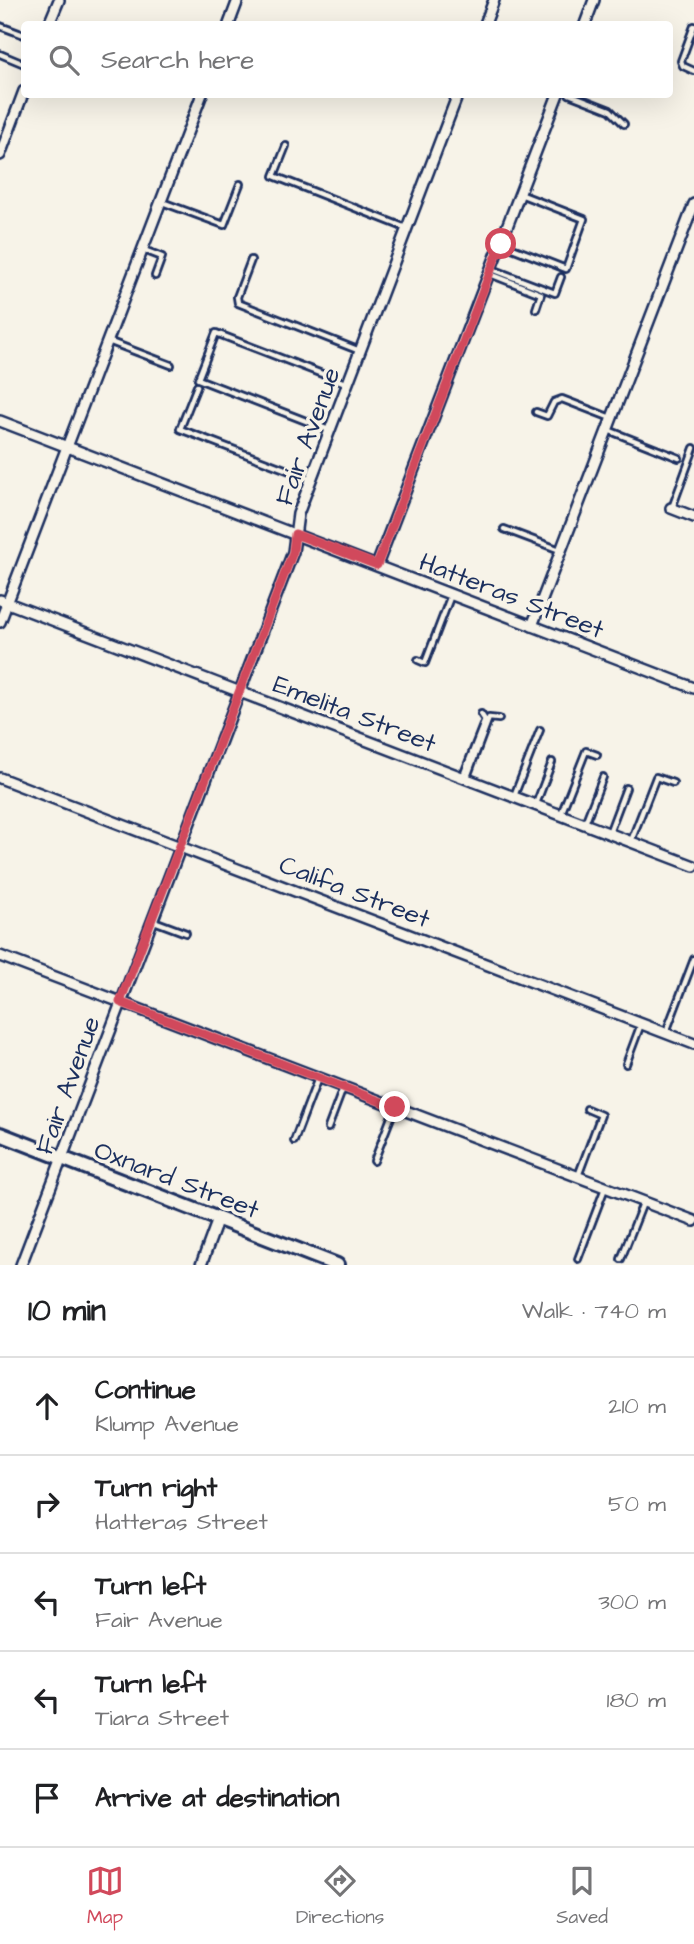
<!DOCTYPE html>
<html lang="en">
<head>
<meta charset="utf-8">
<style>
  body { margin:0; font-family:"Architects Daughter",sans-serif; background:#f6f6f6; color:#202124 }
  .stop { position:absolute; width:21px; height:21px; margin:-16px; border:5px solid #d1495b; border-radius:50%; background:#fff }
  .stop.end { background:#d1495b; border-color:#fff; box-shadow:0 2px 7px #0008 }
  .list { margin:0; padding:0; list-style:none }
  h2 { display:flex; justify-content:space-between; align-items:center; height:91px; margin:0; padding:0 28px; font-size:30px }
  h2 small { font-size:23px; font-weight:400; color:#757577 }
  .list li { display:grid; grid-template-columns:46px 1fr auto; gap:21px; align-items:center; box-sizing:border-box; height:98px; padding:0 28px; border-top:2px solid #e0e0e0 }
  .list b { display:block; font-size:26px; white-space:nowrap }
  .list p { margin:0; font-size:23px; white-space:nowrap; color:#757577 }
  .list em { font-size:23px; font-style:normal; color:#757577 }
  .icon { flex:none; width:38px; height:38px; fill:none; stroke:currentColor; stroke-width:2; stroke-linecap:round; stroke-linejoin:round }
  .map { position:relative; flex:none; width:694px; height:1265px; overflow:hidden }
  .search { position:absolute; background:#fff; box-shadow:0 7px 28px #0002; left:21px; right:21px; top:21px; height:77px; display:flex; align-items:center; gap:18px; box-sizing:border-box; padding:0 24px; border-radius:7px; color:#757577; font-size:26px }
  .sheet { height:581px; background:#fff }
  nav { display:flex; justify-content:space-around; align-items:center; box-sizing:border-box; height:98px; border-top:2px solid #e0e0e0; background:#fff; font-size:19px; color:#757577 }
  nav a { display:grid; justify-items:center; gap:4px }
  nav .on { color:#d1495b }
  .map>svg:first-child { display:block }
  .lines { fill:none; stroke-linecap:round; stroke-linejoin:round }
  .service-casing { stroke:#1b2f5e; stroke-width:10 }
  .minor-casing { stroke:#1b2f5e; stroke-width:14 }
  .secondary-casing { stroke:#1b2f5e; stroke-width:18 }
  .service { stroke:#f7f3e8; stroke-width:4.5 }
  .minor { stroke:#f7f3e8; stroke-width:9 }
  .secondary { stroke:#f7f3e8; stroke-width:12 }
  .route { stroke:#d1495b; stroke-width:9 }
  .labels { text-anchor:middle; stroke-width:7; stroke-linejoin:round; paint-order:stroke }
  .street-label { font-size:26px; fill:#1b2f5e; stroke:#f7f3e8 }
</style>
</head>
<body>
<div class="map">
<svg width="694" height="1265" viewBox="0 0 694 1265">
  <rect width="100%" height="100%" fill="#f7f3e8"/>
  <filter id="ink" filterUnits="userSpaceOnUse"><feTurbulence type="fractalNoise" baseFrequency=".0143" numOctaves="2"/><feDisplacementMap in="SourceGraphic" scale="14" xChannelSelector="R" yChannelSelector="G"/><feConvolveMatrix kernelMatrix="1 2 1 2 8 2 1 2 1" color-interpolation-filters="sRGB"/></filter>
  <g filter="url(#ink)">
    <g class="lines">
      <g class="service-casing">
        <g id="service">
          <path d="M0,26L24,35"/>
          <path d="M694,26L681,61L683,66L694,71"/>
          <path d="M0,54L24,64"/>
          <path d="M569,94L610,110L624,124"/>
          <path d="M286,146L274,176L406,228"/>
          <path d="M162,202L224,225L240,184"/>
          <path d="M502,244L566,269L584,219L520,194"/>
          <path d="M144,250L162,257L155,276"/>
          <path d="M251,260L237,297L238,303L360,351"/>
          <path d="M492,269L555,293L561,277"/>
          <path d="M490,274L541,294L536,309"/>
          <path d="M108,341L171,365"/>
          <path d="M197,386L180,429L311,479"/>
          <path d="M536,412L547,416L554,402L562,399L611,418"/>
          <path d="M329,430L198,379L216,333L348,384"/>
          <path d="M608,430L679,458"/>
          <path d="M672,508L694,448"/>
          <path d="M504,529L560,550"/>
          <path d="M418,660L425,663L451,595"/>
          <path d="M463,776L485,720L481,714"/>
          <path d="M467,777L489,718L499,719"/>
          <path d="M514,796L540,730"/>
          <path d="M536,804L552,762"/>
          <path d="M561,814L586,751L597,755"/>
          <path d="M585,823L603,777"/>
          <path d="M609,833L626,788"/>
          <path d="M631,841L656,777L673,783"/>
          <path d="M154,921L186,933"/>
          <path d="M666,1032L694,959"/>
          <path d="M626,1064L641,1024"/>
          <path d="M328,1128L343,1088"/>
          <path d="M294,1141L318,1078"/>
          <path d="M374,1161L395,1107"/>
          <path d="M578,1176L601,1115L587,1109"/>
          <path d="M578,1259L605,1188"/>
          <path d="M621,1259L643,1203"/>
        </g>
      </g>
      <g class="minor-casing">
        <g id="minor">
          <path d="M49,24L59,0"/>
          <path d="M229,24L238,0"/>
          <path d="M485,24L494,0"/>
          <path d="M585,24L594,0"/>
          <path d="M0,155L24,91"/>
          <path d="M0,421L694,688"/>
          <path d="M671,508L694,517"/>
          <path d="M377,565L558,94"/>
          <path d="M0,600L694,866"/>
          <path d="M0,622L202,94"/>
          <path d="M532,626L694,204"/>
          <path d="M0,778L694,1044"/>
          <path d="M0,956L694,1221"/>
          <path d="M21,1265L293,552L298,514L458,94"/>
          <path d="M201,1265L218,1219"/>
        </g>
      </g>
      <g class="secondary-casing">
        <path id="secondary" d="M0,1134L337,1265"/>
      </g>
      <use href="#service" class="service"/>
      <use href="#minor" class="minor"/>
      <use href="#secondary" class="secondary"/>
    </g>
  </g>
  <g class="lines" filter="url(#ink)">
    <path class="route" d="M395,1107L120,1002L293,552L295,534L377,565L501,244"/>
  </g>
  <g class="labels">
    <g class="street-label">
      <text transform="translate(307 436) rotate(-70)" y="9">Fair Avenue</text>
      <text transform="translate(512 595) rotate(21)" y="9">Hatteras Street</text>
      <text transform="translate(355 713) rotate(21)" y="9">Emelita Street</text>
      <text transform="translate(355 891) rotate(21)" y="9">Califa Street</text>
      <text transform="translate(67 1085) rotate(-70)" y="9">Fair Avenue</text>
      <text transform="translate(177 1179) rotate(21)" y="9">Oxnard Street</text>
    </g>
  </g>
</svg>
<div class="stop" style="left:501px;top:244px"></div>
<div class="stop end" style="left:395px;top:1107px"></div>
<div class="search"><svg class="icon" aria-label="search" viewBox="0 0 24 24"><circle cx="10" cy="10" r="6"/><path d="M15 15l6 6"/></svg>Search here</div>
</div>
<section class="sheet">
<h2>10 min<small>Walk · 740 m</small></h2>
<ul class="list">
<li><svg class="icon" aria-label="ahead" viewBox="0 0 24 24"><path d="M12 20V5M6 11l6-6 6 6"/></svg><div><b>Continue</b><p>Klump Avenue</p></div><em>210 m</em></li>
<li><svg class="icon" aria-label="right" viewBox="0 0 24 24"><path d="M7 20v-9h11M14 6l5 5-5 5"/></svg><div><b>Turn right</b><p>Hatteras Street</p></div><em>50 m</em></li>
<li><svg class="icon" aria-label="left" viewBox="0 0 24 24"><path d="M17 20v-9H6M10 6l-5 5 5 5"/></svg><div><b>Turn left</b><p>Fair Avenue</p></div><em>300 m</em></li>
<li><svg class="icon" aria-label="left" viewBox="0 0 24 24"><path d="M17 20v-9H6M10 6l-5 5 5 5"/></svg><div><b>Turn left</b><p>Tiara Street</p></div><em>180 m</em></li>
<li><svg class="icon" aria-label="arrive" viewBox="0 0 24 24"><path d="M6 21V4h12l-3 4 3 4H6"/></svg><div><b>Arrive at destination</b></div></li>
</ul>
</section>
<nav>
<a class="on"><svg class="icon" aria-label="map" viewBox="0 0 24 24"><path d="M3 6l6-2 6 2 6-2v14l-6 2-6-2-6 2zM9 4v14M15 6v14"/></svg>Map</a>
<a><svg class="icon" aria-label="directions" viewBox="0 0 24 24"><path d="M12 3l9 9-9 9-9-9zM9 14v-3h6M13 9l2 2-2 2"/></svg>Directions</a>
<a><svg class="icon" aria-label="saved" viewBox="0 0 24 24"><path d="M7 4h10v16l-5-4-5 4z"/></svg>Saved</a>
</nav>
</body>
</html>
